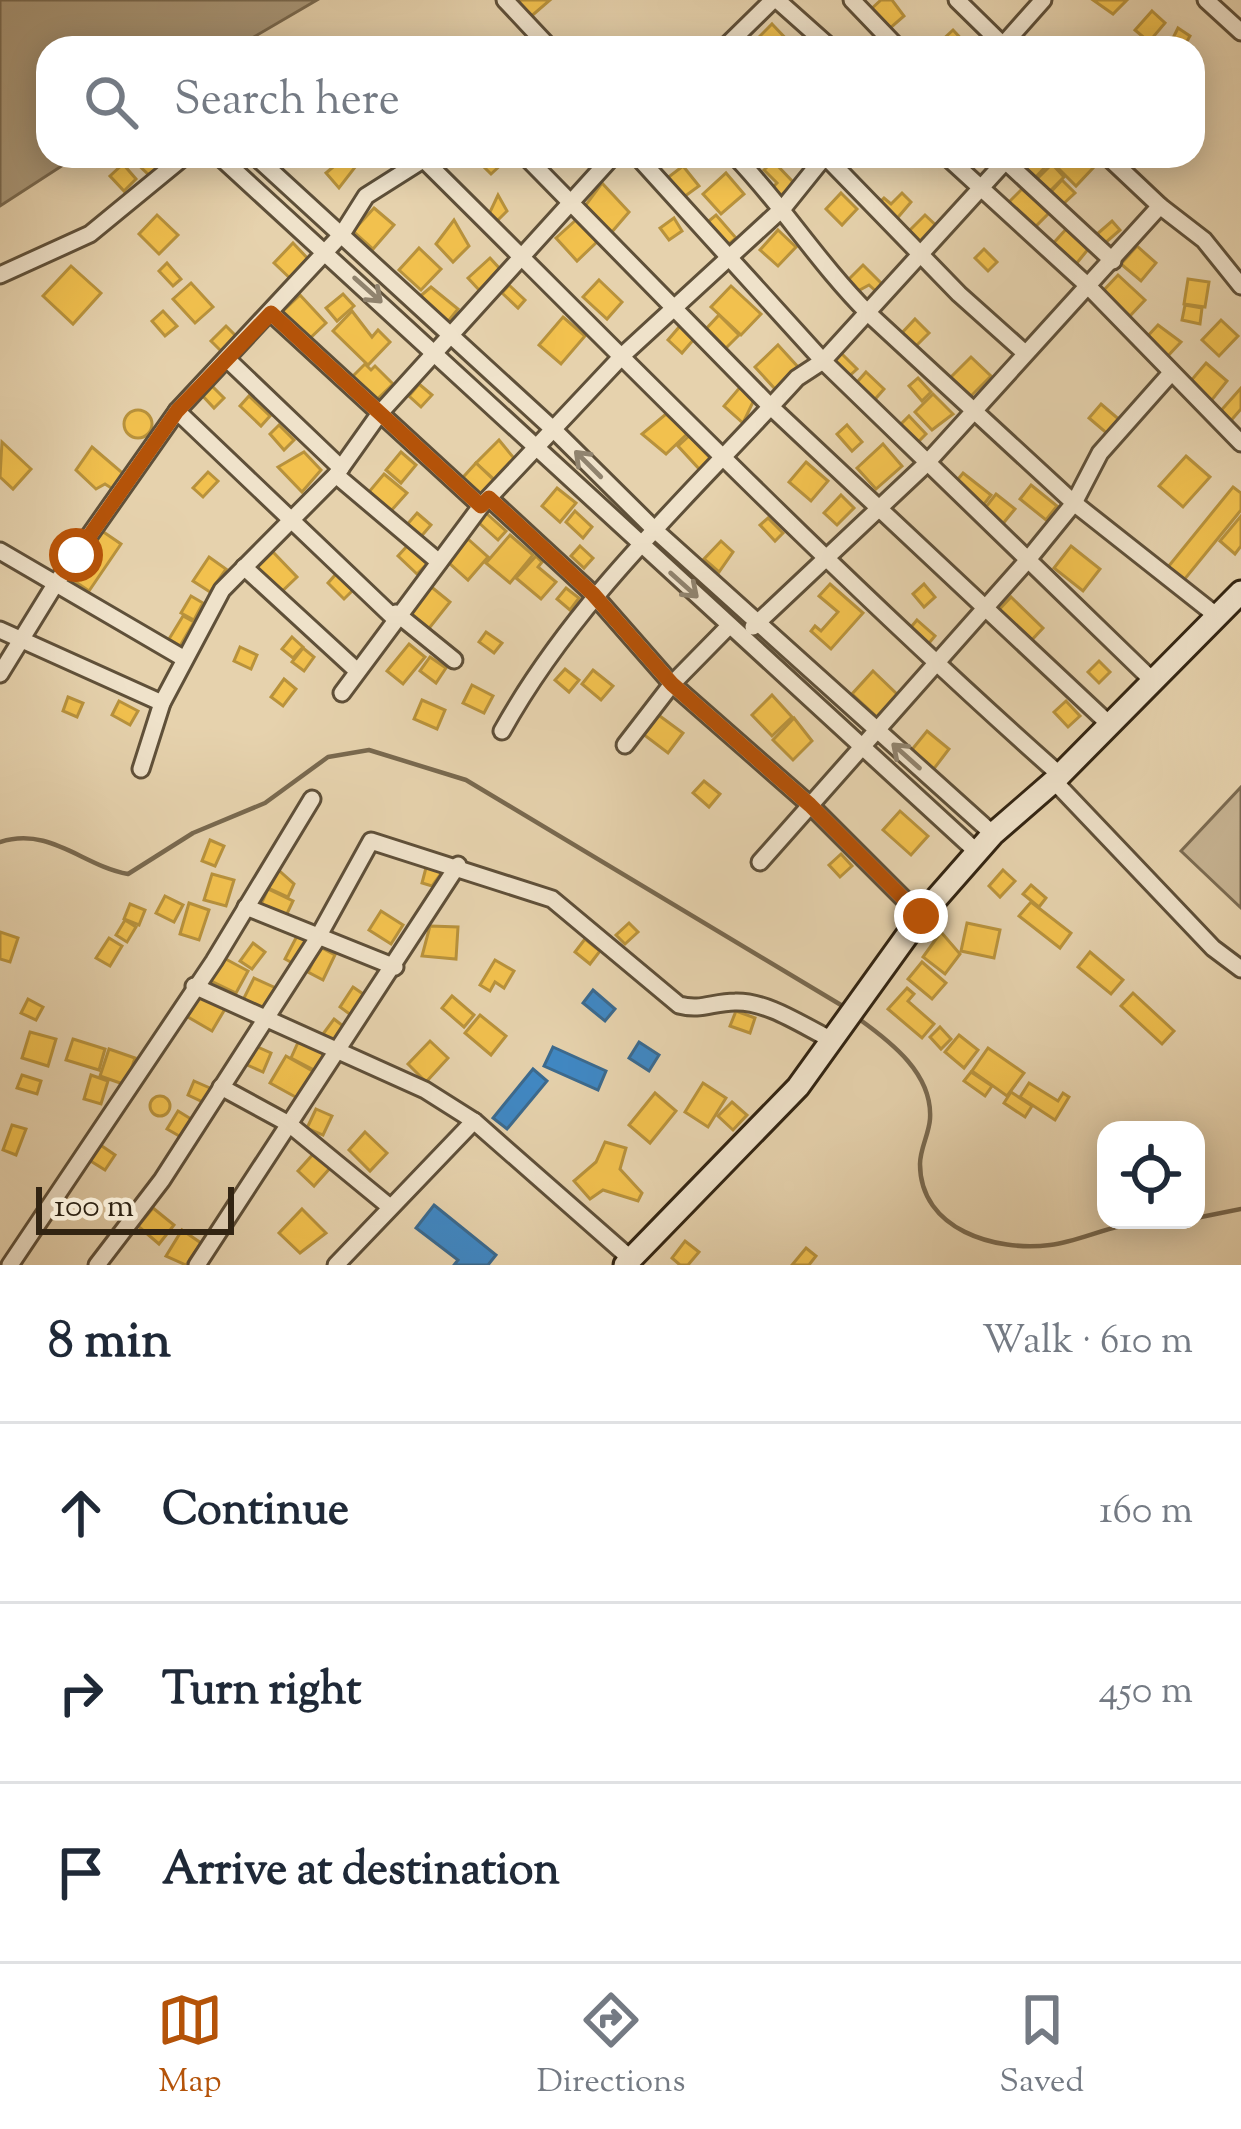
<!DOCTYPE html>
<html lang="en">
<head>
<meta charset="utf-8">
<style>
  body { margin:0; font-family:"Sorts Mill Goudy",serif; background:#f2f2f3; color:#1f2937 }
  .controls { position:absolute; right:36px; bottom:36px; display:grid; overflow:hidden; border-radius:24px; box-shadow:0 6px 30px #0003 }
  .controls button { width:108px; height:108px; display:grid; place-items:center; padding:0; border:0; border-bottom:3px solid #e0e1e3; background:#fff; color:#1f2937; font:60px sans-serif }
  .scale { position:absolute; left:36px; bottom:30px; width:198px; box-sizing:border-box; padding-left:12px; border:6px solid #322412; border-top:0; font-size:33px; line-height:42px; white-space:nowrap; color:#322412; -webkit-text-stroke:9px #efe2ca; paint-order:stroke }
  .stop { position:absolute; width:36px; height:36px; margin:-27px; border:9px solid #b45309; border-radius:50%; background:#fff }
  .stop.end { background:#b45309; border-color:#fff; box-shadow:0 3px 12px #0008 }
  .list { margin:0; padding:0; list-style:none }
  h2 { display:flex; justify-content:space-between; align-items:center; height:156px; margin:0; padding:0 48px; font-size:51px }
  h2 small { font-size:39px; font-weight:400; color:#747a83 }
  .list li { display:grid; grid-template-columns:78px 1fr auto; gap:36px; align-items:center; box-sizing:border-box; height:180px; padding:0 48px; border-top:3px solid #e0e1e3 }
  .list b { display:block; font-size:45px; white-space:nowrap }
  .list em { font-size:39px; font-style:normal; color:#747a83 }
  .icon { flex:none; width:66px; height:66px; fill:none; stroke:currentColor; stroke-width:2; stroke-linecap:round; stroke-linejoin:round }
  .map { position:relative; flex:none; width:1241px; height:1265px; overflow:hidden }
  .search { position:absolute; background:#fff; box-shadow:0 6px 30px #0003; left:36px; right:36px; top:36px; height:132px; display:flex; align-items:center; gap:30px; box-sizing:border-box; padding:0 42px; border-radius:36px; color:#747a83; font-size:45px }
  .sheet { height:696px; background:#fff }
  nav { display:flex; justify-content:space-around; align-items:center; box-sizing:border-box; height:168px; border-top:3px solid #e0e1e3; background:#fff; font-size:33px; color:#747a83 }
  nav a { display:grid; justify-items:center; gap:6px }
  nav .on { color:#b45309 }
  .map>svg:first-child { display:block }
  .green { fill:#c7b493; stroke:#7c6c52; stroke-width:3 }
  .water { fill:#a99778; stroke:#79694f; stroke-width:3 }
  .homes { fill:#f2c14e; stroke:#b8923c; stroke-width:3 }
  .schools { fill:#3f88c5; stroke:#3b6a8f; stroke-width:3 }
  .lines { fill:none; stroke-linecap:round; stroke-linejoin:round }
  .stream { stroke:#79694f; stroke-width:4.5 }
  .street-casing { stroke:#5f5039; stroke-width:21 }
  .secondary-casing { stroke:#322412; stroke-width:27 }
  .street { stroke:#efe2ca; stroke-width:15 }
  .secondary { stroke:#efe2ca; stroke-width:21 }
  .oneway { stroke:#90836e }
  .route { stroke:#b45309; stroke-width:15 }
</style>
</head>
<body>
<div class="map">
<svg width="1241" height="1265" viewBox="0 0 1241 1265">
  <rect width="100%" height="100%" fill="#e6d2ad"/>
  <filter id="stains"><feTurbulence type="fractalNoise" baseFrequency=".00167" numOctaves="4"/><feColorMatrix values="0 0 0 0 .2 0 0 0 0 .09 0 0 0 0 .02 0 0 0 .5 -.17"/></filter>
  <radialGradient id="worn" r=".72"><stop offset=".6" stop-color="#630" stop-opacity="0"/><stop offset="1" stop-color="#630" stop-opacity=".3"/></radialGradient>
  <path class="green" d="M1241,787V908L1181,851Z"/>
  <path class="water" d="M0,0H317L235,48H48V156H77L0,206Z"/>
  <g class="homes">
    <path d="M521,0H550L528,19L516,4Z"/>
    <path d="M881,0H892L904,16L888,30L870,10Z"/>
    <path d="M1093,0H1127L1113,14Z"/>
    <path d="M1152,11L1165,23L1149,42L1135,30Z"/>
    <path d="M772,24L792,45L789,48H761L755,41Z"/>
    <path d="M1178,28L1190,36L1183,48H1168Z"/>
    <path d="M953,30L969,47L968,48L938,44Z"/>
    <path d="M129,156H150L160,168L150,176Z"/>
    <path d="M346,156L356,166L339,188L326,173Z"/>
    <path d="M490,156L504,162L491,174L481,164Z"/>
    <path d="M1015,156H1040L1048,164L1032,181L1010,161Z"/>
    <path d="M1065,156H1081L1093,168L1076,186L1056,166Z"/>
    <path d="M773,161L794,183L778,198L770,190L777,183L764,170Z"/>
    <path d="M123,164L136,179L124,191L110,176Z"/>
    <path d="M1052,164L1064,177L1045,196L1032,184Z"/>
    <path d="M683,166L699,186L677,202L662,182Z"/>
    <path d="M726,173L744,194L721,214L703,194Z"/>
    <path d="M1062,180L1075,193L1061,206L1049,194Z"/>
    <path d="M602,183L629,212L611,233L585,206Z"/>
    <path d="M1022,189L1050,212L1028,234L1003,208Z"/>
    <path d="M841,193L857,209L842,225L826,209Z"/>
    <path d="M902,193L911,202L894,222L877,205L884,198L891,204Z"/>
    <path d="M498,195L507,211L497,221L489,214Z"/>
    <path d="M374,208L394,225L373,249L353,231Z"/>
    <path d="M157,215L178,235L159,254L139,234Z"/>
    <path d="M716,215L736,238L724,248L704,225Z"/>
    <path d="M925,215L940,229L921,248L907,233Z"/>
    <path d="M674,218L682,231L669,240L660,228Z"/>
    <path d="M577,219L598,241L577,261L556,238Z"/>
    <path d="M454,220L469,246L453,262L436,244Z"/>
    <path d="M1112,221L1120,230L1104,244L1096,235Z"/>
    <path d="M1068,227L1090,247L1076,264L1049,248Z"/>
    <path d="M778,230L796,247L778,266L760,250Z"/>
    <path d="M293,243L313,264L295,283L274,263Z"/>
    <path d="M1137,246L1156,263L1141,281L1121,264Z"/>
    <path d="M419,248L441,269L421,290L399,270Z"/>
    <path d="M984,249L997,262L988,271L975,258Z"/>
    <path d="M490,258L501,270L479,290L468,278Z"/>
    <path d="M167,263L181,279L173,286L159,271Z"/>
    <path d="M863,265L886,288L879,294L869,285L854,293L845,283Z"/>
    <path d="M71,266L101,293L73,324L43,296Z"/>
    <path d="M1118,275L1145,300L1130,316L1103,291Z"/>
    <path d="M1188,279L1209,282L1205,307L1184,304Z"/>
    <path d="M599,280L622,302L607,319L583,297Z"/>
    <path d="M191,283L213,307L195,323L173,299Z"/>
    <path d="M509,285L525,300L518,308L502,293Z"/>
    <path d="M731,286L761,314L741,335L711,307Z"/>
    <path d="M431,287L458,309L442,329L411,304Z"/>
    <path d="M343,294L354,306L337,321L326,308Z"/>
    <path d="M300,295L326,323L307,341L281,313Z"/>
    <path d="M1185,305L1202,308L1200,324L1182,320Z"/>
    <path d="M163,311L177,326L165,336L152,321Z"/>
    <path d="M352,311L372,337L378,330L390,342L368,365L333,331Z"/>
    <path d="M719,315L739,335L725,349L705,330Z"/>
    <path d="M563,317L585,336L561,364L539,345Z"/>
    <path d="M915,319L929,333L914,348L900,335Z"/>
    <path d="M1221,320L1238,336L1219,356L1202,340Z"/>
    <path d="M1158,325L1181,342L1164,360L1144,340Z"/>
    <path d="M226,326L238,338L223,353L211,341Z"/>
    <path d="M680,326L694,339L682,353L668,340Z"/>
    <path d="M778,345L799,368L776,390L755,367Z"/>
    <path d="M839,351L857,369L845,380L827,362Z"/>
    <path d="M971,357L991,376L969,398L949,379Z"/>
    <path d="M1206,363L1227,381L1211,401L1189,383Z"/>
    <path d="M365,364L371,370L375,366L393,384L370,406L347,382Z"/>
    <path d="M866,372L884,389L869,406L851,389Z"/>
    <path d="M918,378L931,392L922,401L909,386Z"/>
    <path d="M210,384L224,398L214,408L200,393Z"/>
    <path d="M419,384L432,395L421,407L409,396Z"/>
    <path d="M742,385L754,400L743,423L724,406Z"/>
    <path d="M1241,388V409L1228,424L1217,415Z"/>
    <path d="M933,394L953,414L932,430L915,412Z"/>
    <path d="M249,396L270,416L261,426L240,406Z"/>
    <path d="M1101,404L1122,422L1110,436L1089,418Z"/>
    <circle cx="138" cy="424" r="14"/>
    <path d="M666,414L687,434L666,454L642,434Z"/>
    <path d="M909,416L926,434L909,451L892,433Z"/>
    <path d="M279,425L294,440L284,450L270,434Z"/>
    <path d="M847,425L862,442L852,451L837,434Z"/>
    <path d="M689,436L712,460L701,471L678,446Z"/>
    <path d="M499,440L517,462L497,482L476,463Z"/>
    <path d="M2,442L31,469L13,489L0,477Z"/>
    <path d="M883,444L902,466L876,489L857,468Z"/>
    <path d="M92,447L126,476L116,491L105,484L96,489L76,470Z"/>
    <path d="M304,452L321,470L302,492L278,467Z"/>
    <path d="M401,452L416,465L401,483L386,470Z"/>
    <path d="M1186,456L1210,477L1183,507L1159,486Z"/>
    <path d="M806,462L828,481L811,501L789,482Z"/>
    <path d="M476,463L497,483L477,504L456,485Z"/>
    <path d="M208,472L218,481L203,497L193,488Z"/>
    <path d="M963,473L991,495L978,512L950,489Z"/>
    <path d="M384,474L407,493L390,512L368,493Z"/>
    <path d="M1031,485L1057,506L1046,520L1020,499Z"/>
    <path d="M1233,487L1241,493V510L1184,580L1168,567Z"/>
    <path d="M557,488L576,503L560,522L542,506Z"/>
    <path d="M996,494L1015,509L1001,526L982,512Z"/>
    <path d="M841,495L854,508L837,525L824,513Z"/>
    <path d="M575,511L592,527L583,538L566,522Z"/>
    <path d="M417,513L431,525L418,540L405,527Z"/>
    <path d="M486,513L506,531L498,540L478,522Z"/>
    <path d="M1241,516V546L1235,554L1220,541Z"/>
    <path d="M768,518L783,533L775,541L760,525Z"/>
    <path d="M102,531L121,544L89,591L70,578Z"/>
    <path d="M510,535L533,555L510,583L486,563Z"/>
    <path d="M468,539L488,557L468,580L448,562Z"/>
    <path d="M721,541L733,552L719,572L704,559Z"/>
    <path d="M407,546L427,564L417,574L398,556Z"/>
    <path d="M580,546L593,558L584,568L571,556Z"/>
    <path d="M1071,546L1100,569L1083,591L1054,568Z"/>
    <path d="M273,552L297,577L275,598L252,572Z"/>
    <path d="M536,556L542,562L538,567L556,582L541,599L516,578Z"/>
    <path d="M209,557L226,569L210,592L193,581Z"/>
    <path d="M336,574L353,590L344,599L328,583Z"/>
    <path d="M830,584L863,613L831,649L811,631L815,626L821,631L838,612L819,596Z"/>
    <path d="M924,584L935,597L924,607L913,594Z"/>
    <path d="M429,585L450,602L419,641L394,622Z"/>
    <path d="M566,588L579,598L570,610L557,599Z"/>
    <path d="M191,596L203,603L194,620L181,613Z"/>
    <path d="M1011,597L1043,628L1027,645L995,614Z"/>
    <path d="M183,616L194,622L180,646L169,639Z"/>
    <path d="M917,620L935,636L924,649L906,633Z"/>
    <path d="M486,632L502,643L494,653L479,642Z"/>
    <path d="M292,637L303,647L293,658L282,649Z"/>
    <path d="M409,644L425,657L403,684L387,671Z"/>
    <path d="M240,647L257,655L251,669L234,661Z"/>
    <path d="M303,648L314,657L304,671L292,662Z"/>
    <path d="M430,657L446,668L436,683L420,671Z"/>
    <path d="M1099,661L1110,672L1099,683L1088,672Z"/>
    <path d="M565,669L579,680L569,692L555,680Z"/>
    <path d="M593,670L613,686L601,700L582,684Z"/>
    <path d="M873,671L898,695L877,717L852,694Z"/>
    <path d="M284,679L296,689L283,706L271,697Z"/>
    <path d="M472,685L493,696L484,713L463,703Z"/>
    <path d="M772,695L792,717L772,736L752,715Z"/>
    <path d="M68,697L83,703L77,717L63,711Z"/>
    <path d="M422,700L445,710L437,729L414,719Z"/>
    <path d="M119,701L138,711L130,725L112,715Z"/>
    <path d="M1066,701L1080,716L1068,727L1054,712Z"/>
    <path d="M653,711L683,733L668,753L639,731Z"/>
    <path d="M794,718L812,741L793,760L773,740Z"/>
    <path d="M927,731L949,749L933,770L910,752Z"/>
    <path d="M704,781L720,794L709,807L693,793Z"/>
    <path d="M900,811L928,836L911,855L883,830Z"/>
    <path d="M210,840L224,846L215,866L202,861Z"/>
    <path d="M841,854L852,866L840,877L829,865Z"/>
    <path d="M428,860L446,867L432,886L422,883Z"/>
    <path d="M274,866L294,884L288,897L264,886Z"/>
    <path d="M1003,870L1015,881L1000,897L989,886Z"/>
    <path d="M212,874L234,880L226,906L204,900Z"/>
    <path d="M1031,885L1046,898L1039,907L1023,894Z"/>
    <path d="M268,889L293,901L284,920L259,909Z"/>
    <path d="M165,896L183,905L174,922L156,913Z"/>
    <path d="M1031,902L1071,933L1060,948L1019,916Z"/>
    <path d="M189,903L209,910L199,940L180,934Z"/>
    <path d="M130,904L145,910L139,925L124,919Z"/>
    <path d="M381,911L403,925L391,944L369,930Z"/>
    <path d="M125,920L136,927L127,942L116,935Z"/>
    <path d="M629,923L638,932L625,944L616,935Z"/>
    <path d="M967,923L1000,930L994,958L961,951Z"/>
    <path d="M430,926L458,927L456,959L422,956Z"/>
    <path d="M0,932L18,938L10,962L0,959Z"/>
    <path d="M941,932L960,954L945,974L923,957Z"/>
    <path d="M297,936L308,942L296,965L285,959Z"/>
    <path d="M109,938L122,946L110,966L96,958Z"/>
    <path d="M585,939L600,951L590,964L575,952Z"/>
    <path d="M253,943L265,952L252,969L240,961Z"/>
    <path d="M320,947L335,955L323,980L308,972Z"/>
    <path d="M1090,952L1123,980L1111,994L1078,967Z"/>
    <path d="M222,957L248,971L236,993L209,980Z"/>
    <path d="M495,960L514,971L504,988L495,982L490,991L480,985Z"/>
    <path d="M922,962L946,983L932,999L908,979Z"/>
    <path d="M254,978L278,989L267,1013L242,1002Z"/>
    <path d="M353,987L369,998L355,1018L340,1007Z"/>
    <path d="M907,988L914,994L908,1001L934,1024L922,1038L888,1009Z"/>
    <path d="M194,990L228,1004L212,1031L181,1013Z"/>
    <path d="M1133,993L1174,1031L1162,1044L1121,1006Z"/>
    <path d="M452,996L474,1015L464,1027L442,1008Z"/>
    <path d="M28,999L43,1007L36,1020L21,1013Z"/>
    <path d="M736,1011L755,1018L750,1033L730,1026Z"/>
    <path d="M480,1015L506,1036L491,1055L465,1033Z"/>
    <path d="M334,1019L347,1029L337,1044L323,1034Z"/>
    <path d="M940,1027L951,1039L941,1049L930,1037Z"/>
    <path d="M30,1032L56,1039L48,1066L22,1058Z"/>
    <path d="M959,1035L978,1050L964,1068L945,1052Z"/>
    <path d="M300,1038L326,1051L316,1071L291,1058Z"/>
    <path d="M73,1039L105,1049L99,1070L66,1060Z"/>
    <path d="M430,1041L448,1058L426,1082L408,1064Z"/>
    <path d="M253,1045L271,1053L263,1072L245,1064Z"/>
    <path d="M988,1048L1024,1073L1007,1096L972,1071Z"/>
    <path d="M109,1049L135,1058L126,1085L100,1076Z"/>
    <path d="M286,1056L316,1073L301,1100L270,1083Z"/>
    <path d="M971,1072L992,1086L985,1096L964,1081Z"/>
    <path d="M22,1075L41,1081L37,1094L17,1088Z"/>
    <path d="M91,1075L108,1081L101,1104L84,1099Z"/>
    <path d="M194,1081L212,1089L205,1103L188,1095Z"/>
    <path d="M703,1083L726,1098L708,1127L685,1112Z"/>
    <path d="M1029,1083L1058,1101L1063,1093L1069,1097L1055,1120L1020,1097Z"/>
    <path d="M1011,1092L1032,1106L1025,1117L1004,1103Z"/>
    <path d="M655,1093L676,1111L650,1143L629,1125Z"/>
    <circle cx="160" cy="1106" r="10"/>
    <path d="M732,1102L747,1115L733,1130L718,1116Z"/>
    <path d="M316,1109L332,1116L323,1135L307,1128Z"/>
    <path d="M178,1111L191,1119L181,1137L167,1129Z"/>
    <path d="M12,1125L26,1129L16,1155L3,1150Z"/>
    <path d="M365,1132L387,1153L370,1171L349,1150Z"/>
    <path d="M605,1142L626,1148L620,1169L642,1193L638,1201L603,1190L590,1199L574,1181L596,1162Z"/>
    <path d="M99,1144L115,1155L105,1170L89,1160Z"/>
    <path d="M315,1152L331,1167L314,1186L298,1171Z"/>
    <path d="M153,1208L174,1225L159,1244L138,1226Z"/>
    <path d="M302,1209L326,1233L300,1253L279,1233Z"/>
    <path d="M182,1230L201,1243L186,1265L166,1256Z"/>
    <path d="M685,1241L699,1252L688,1265H680L672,1258Z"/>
    <path d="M806,1248L816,1256L809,1265H792Z"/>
  </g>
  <g class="schools">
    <path d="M593,990L615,1009L605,1021L583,1003Z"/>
    <path d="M639,1042L659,1055L649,1071L629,1058Z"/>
    <path d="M553,1047L606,1071L598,1090L544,1066Z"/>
    <path d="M533,1069L547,1081L507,1129L493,1118Z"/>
    <path d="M434,1205L496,1255L488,1265H454L458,1260L416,1228Z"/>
  </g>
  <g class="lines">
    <g class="stream">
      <path d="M0,842C50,826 83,866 128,874L193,833L265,803L328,757L369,750L466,780L846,1008"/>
      <path d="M859,1019C891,1042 933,1074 930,1119C929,1134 920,1149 920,1164C920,1230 996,1252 1050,1245C1074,1242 1098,1231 1121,1226C1142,1222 1164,1224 1185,1220"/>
      <path d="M1196,1218L1241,1209"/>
    </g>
    <g class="street-casing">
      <g id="street">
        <path d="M505,0L550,48"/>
        <path d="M777,0L831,48"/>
        <path d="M852,0L898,48"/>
        <path d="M957,0L1006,48"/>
        <path d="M1206,0L1241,32"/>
        <path d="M1003,45L1043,0"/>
        <path d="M724,48L773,0"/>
        <path d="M219,156L977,852"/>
        <path d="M255,156L554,430L656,531L993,834"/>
        <path d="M412,156L424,160C633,367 839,579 1060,775"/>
        <path d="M525,156L771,407L1108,723"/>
        <path d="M637,156L823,361L1152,680"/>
        <path d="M735,156C783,206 819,264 868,313L1074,503L1217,616"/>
        <path d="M825,156L959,294L1025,353"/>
        <path d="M946,156L1087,285L1241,443"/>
        <path d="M1000,156L1113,261"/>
        <path d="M1160,206L1204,240L1241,286"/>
        <path d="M0,275L90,234L185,156"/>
        <path d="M271,313L481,506"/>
        <path d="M227,359L341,468"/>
        <path d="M177,411L393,617"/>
        <path d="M336,475L439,562"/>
        <path d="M489,498L593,594L672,684L810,805L921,916"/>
        <path d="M0,551L183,658"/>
        <path d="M244,567L355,669"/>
        <path d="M396,613L454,660"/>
        <path d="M753,627L925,465L1160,206L1107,156"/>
        <path d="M0,630L162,703"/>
        <path d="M0,674L56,583L177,411L342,234L366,196L426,158"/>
        <path d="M342,693L481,506L624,354L784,207L825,156"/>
        <path d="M502,731C577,596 694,492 797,378L823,361L1010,156"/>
        <path d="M625,745L672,684L729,626"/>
        <path d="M141,769L162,703L222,590L336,475L380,413L613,156"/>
        <path d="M1054,781L1213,948L1241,969"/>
        <path d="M760,862L1026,562L1074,503L1100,453L1171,373"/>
        <path d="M246,907L395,967"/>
        <path d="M194,986L425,1090L474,1121L631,1259"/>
        <path d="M221,1087L289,1124L390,1207"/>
        <path d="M10,1265L214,961L312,799"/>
        <path d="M97,1265L162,1180L317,939L371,841L552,899L679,1005C701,1011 713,1002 735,1002C768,1001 803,1026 832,1040"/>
        <path d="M197,1265L458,865"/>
        <path d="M336,1265L474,1121"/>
      </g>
    </g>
    <g class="secondary-casing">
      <path id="secondary" d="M625,1265L798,1087L921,916L993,834L1054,781L1241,592"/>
    </g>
    <use href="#street" class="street"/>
    <use href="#secondary" class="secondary"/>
  </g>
  <defs><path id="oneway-shaft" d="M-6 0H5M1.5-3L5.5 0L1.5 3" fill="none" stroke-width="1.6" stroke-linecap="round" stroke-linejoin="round" transform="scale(3)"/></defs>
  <g class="oneway">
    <use href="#oneway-shaft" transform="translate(368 290) rotate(42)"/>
    <use href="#oneway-shaft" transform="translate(588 464) rotate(-135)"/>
    <use href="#oneway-shaft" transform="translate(684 585) rotate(42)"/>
    <use href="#oneway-shaft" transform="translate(906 756) rotate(-138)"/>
  </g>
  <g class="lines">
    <path class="route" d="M76,555L177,411L271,313L481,506L489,498L593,594L672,684L810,805L921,916"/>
  </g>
  <rect width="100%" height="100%" filter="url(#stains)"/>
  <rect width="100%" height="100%" fill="url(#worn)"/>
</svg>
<div class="controls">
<button><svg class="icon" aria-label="locate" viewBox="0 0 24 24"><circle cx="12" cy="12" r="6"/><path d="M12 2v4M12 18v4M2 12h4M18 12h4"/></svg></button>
</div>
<div class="scale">100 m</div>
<div class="stop" style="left:76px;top:555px"></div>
<div class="stop end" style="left:921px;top:916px"></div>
<div class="search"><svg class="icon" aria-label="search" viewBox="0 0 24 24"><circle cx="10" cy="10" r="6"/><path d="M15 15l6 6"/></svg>Search here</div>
</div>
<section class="sheet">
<h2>8 min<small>Walk · 610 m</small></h2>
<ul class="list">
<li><svg class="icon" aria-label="ahead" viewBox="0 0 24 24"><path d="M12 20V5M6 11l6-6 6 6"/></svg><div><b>Continue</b></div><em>160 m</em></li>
<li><svg class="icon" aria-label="right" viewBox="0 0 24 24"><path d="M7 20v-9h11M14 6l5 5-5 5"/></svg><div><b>Turn right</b></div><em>450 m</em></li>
<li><svg class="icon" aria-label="arrive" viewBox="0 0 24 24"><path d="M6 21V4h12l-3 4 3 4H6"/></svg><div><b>Arrive at destination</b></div></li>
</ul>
</section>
<nav>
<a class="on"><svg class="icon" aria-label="map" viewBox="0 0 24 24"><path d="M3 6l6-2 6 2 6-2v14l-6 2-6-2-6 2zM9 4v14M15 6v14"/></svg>Map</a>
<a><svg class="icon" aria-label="directions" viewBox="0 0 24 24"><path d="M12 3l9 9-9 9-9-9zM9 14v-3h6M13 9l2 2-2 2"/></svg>Directions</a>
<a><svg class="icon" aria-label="saved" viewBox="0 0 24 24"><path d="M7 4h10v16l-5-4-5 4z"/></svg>Saved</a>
</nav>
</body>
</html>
